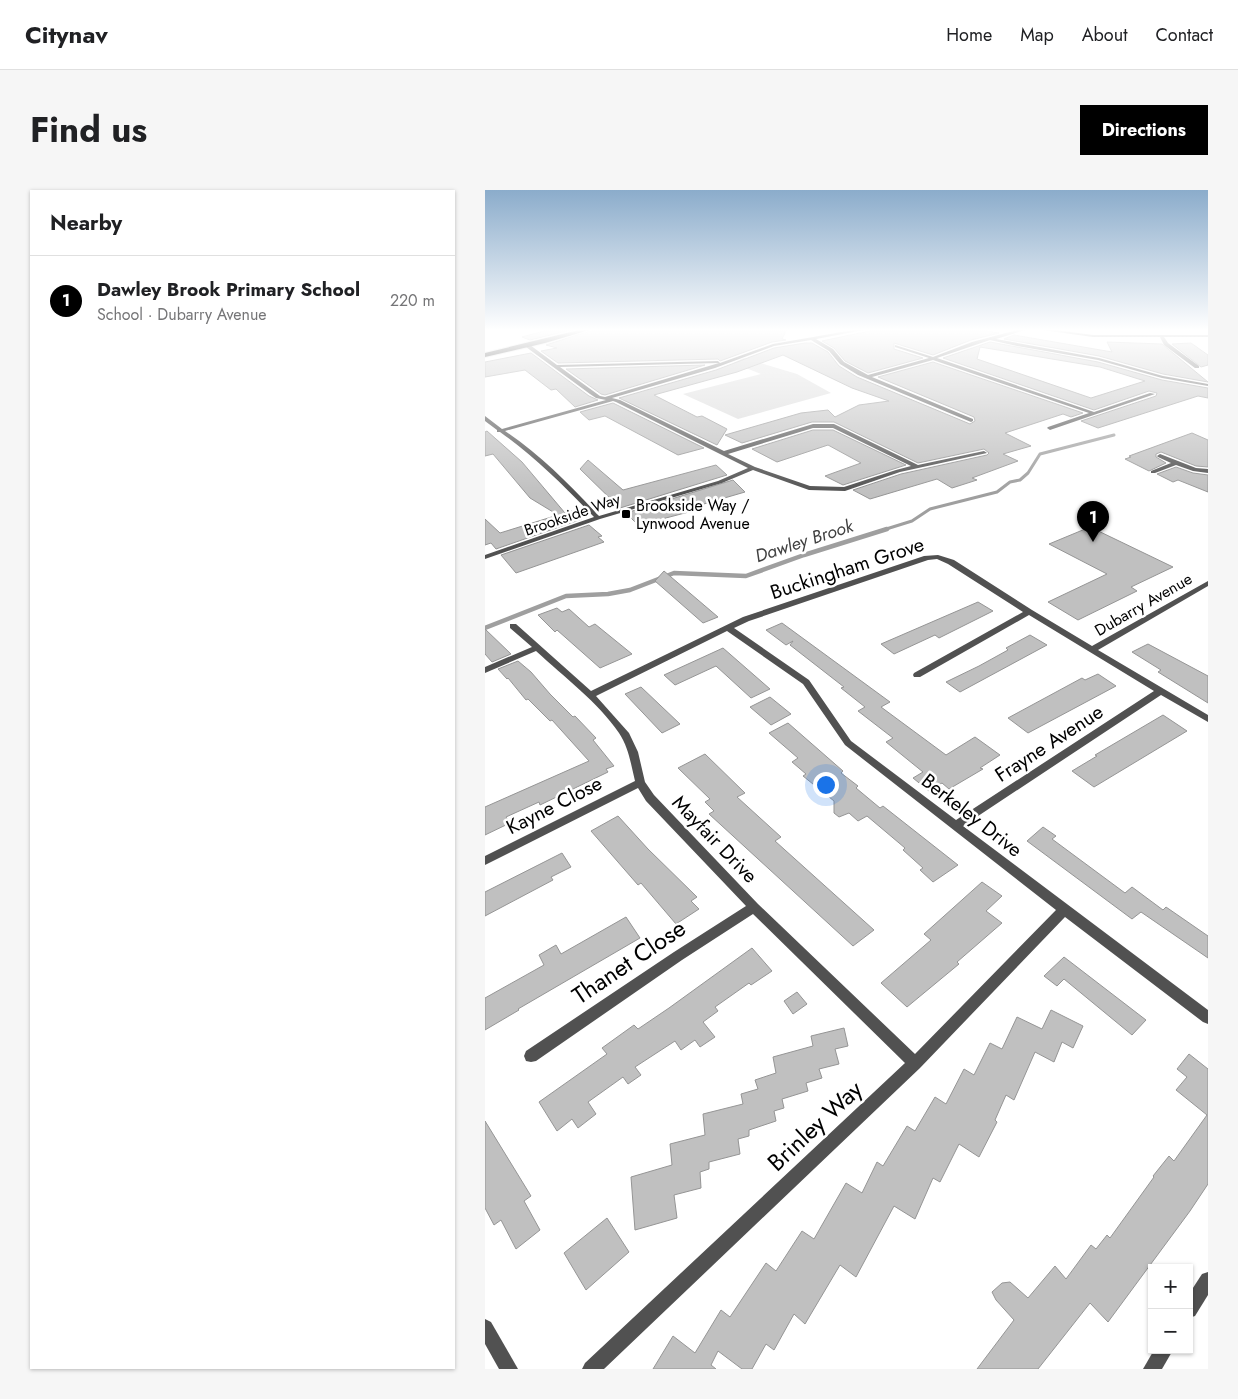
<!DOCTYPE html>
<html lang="en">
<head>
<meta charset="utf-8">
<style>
  body { margin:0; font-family:Jost,sans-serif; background:#f6f6f6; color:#202124 }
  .controls { position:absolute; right:15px; bottom:15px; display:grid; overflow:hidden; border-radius:0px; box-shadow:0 1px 4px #0004 }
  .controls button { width:45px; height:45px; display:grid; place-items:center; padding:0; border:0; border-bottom:1px solid #e0e0e0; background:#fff; color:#202124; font:25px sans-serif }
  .you { position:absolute; left:340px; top:594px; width:18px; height:18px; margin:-12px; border:4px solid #fff; border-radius:50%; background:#1a73e8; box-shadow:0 0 0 8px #1a73e833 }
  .badge { display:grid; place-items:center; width:32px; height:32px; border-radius:50%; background:#000; color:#fff; font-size:16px; font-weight:700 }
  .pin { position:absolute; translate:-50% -41px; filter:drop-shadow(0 1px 2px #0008) }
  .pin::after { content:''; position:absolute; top:26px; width:18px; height:15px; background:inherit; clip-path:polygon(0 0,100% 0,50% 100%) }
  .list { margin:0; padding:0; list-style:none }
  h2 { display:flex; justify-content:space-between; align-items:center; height:65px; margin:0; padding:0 20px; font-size:21px }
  h2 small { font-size:16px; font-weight:400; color:#757577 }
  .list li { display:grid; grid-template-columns:32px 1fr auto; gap:15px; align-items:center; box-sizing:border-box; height:90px; padding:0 20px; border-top:1px solid #e0e0e0 }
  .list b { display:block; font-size:19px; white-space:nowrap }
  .list p { margin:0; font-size:16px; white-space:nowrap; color:#757577 }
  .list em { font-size:16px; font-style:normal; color:#757577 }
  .map { position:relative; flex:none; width:723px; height:1179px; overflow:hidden; border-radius:0px }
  header { display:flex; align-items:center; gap:30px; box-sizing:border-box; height:70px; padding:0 25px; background:#fff; border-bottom:1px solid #e0e0e0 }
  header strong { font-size:24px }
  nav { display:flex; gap:28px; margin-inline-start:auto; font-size:18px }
  .intro { display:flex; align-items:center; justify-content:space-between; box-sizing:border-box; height:120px; padding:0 30px }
  h1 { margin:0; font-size:35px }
  .button { padding:12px 22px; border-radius:0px; background:#000; color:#fff; font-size:18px; font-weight:700 }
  main { display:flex; gap:30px; padding:0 30px }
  aside { flex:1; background:#fff; border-radius:0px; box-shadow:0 1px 4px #0004 }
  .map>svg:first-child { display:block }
  .green { fill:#d8d8d8 }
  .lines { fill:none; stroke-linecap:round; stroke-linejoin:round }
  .stream-far1 { stroke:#9f9f9f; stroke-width:3 }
  .stream { stroke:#9f9f9f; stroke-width:4.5 }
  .building { fill:#c0c0c0; stroke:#959595; fill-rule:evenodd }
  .trunk-casing { stroke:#dbdbdb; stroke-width:2 }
  .minor { fill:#515151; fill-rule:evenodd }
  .secondary { fill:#1e1e1e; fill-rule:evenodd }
  .trunk { fill:#000; fill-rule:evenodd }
  .poi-dot { fill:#000; stroke:#fff; stroke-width:2 }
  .labels { text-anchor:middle; stroke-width:5; stroke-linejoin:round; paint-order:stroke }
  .far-poi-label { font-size:16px; fill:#000; stroke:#fff; text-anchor:start }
  .far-street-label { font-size:16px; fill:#000; stroke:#fff }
  .far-water-label { font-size:18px; font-style:italic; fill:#404040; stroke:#fff }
  .street-label { font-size:20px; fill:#000; stroke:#fff }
  .near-street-label { font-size:24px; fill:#000; stroke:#fff }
</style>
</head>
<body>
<header>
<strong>Citynav</strong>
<nav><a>Home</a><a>Map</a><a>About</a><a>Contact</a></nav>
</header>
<div class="intro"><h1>Find us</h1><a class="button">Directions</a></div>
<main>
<aside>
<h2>Nearby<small></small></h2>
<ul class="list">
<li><span class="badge">1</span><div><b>Dawley Brook Primary School</b><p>School · Dubarry Avenue</p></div><em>220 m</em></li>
</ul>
</aside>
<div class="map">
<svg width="723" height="1179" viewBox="0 0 723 1179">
  <rect width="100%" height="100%" fill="#fff"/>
  <path class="green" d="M259,168L312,184L346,203L253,229L198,204L276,184L248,173Z"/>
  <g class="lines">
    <path class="stream-far1" d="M398,340L427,331L445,319L512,302L525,292L535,290L543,283L555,264L629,245"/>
    <path class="stream" d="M0,438L81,406L123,404L145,400L189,383L261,386L319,365L402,339"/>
  </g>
  <g class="building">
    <path d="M66,139H90L45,150L37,147Z"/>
    <path d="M110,139H302L297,149L301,150L287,152L235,171L233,169L73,173L56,161L72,158L61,155Z"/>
    <path d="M394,139H490L514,143L486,150L448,165L409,153V159L438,168L383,183L360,171L349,158L337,151Z"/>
    <path d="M529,145L627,162L622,152L677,154L723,192L678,184L614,166L519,149Z"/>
    <path d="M505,152L613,172L677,190L723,198V208L713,206L613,238L596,231L671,206L672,203L664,201L609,220L458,168ZM495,157L615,177L660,191L606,208L492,169Z"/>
    <path d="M320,153H327L343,162L354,176L372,187L485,234L490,231L489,227L393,187L448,172L598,223L586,227L578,224L520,243L546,256L518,264L533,271L487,288L492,290L467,298L452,289L385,309L368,300L416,284L502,265L504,263L499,259L433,273L349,232H327L257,253L240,245L316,223L343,220L350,227L374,215L404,211L367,198L298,165L252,182L169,205L212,227L217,226L242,239L232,255L134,208L231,180L289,158Z"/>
    <path d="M706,153L723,165V175L716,177L687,154Z"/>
    <path d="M46,163L104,206L113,210L90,217L71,199L66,200L40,180L0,187V172Z"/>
    <path d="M220,175L120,205L116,204L81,179Z"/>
    <path d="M128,213L130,214L219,258L193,265L120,226L104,230L95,222Z"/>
    <path d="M328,240H348L421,275L358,295L340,286L376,273L343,255L292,272L267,259Z"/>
    <path d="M2,241L37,272L80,323L87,321L97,329L11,359L6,353L0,355V329L15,343L73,325L45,308L8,264L0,266V242Z"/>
    <path d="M707,243L723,250V277L711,276L676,262L671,264V267L681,273L664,281L640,269L646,267L644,266Z"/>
    <path d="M103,270L138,300L231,275L242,285L135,318L95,279Z"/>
    <path d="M691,277L708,283L723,285V302L693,290L688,292L672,284Z"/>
    <path d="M248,290L260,302L212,316L215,319L162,333L160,331L152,334L141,323Z"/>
    <path d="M104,335L117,346L113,347L119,352L31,383L16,365Z"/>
    <path d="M605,337L688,377L646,397L652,401L593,430L563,412L622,384L564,354Z"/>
    <path d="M179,381L233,427L218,433L170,391Z"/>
    <path d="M493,412L508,421L454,448L450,445L409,464L396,454Z"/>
    <path d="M72,418L77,422L84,419L104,437L110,434L147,464L115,478L72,440L70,442L53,425Z"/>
    <path d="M297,433L405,512L396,517L461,565L490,547L515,565L495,578L498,579L464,599L457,593L444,601L428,588L438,582L401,552L408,548L373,521L380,517L356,498L359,497L305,455L308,451L301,455L281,440Z"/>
    <path d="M0,439L26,464L7,472L0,464Z"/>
    <path d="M545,445L562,455L475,502L461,492L494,476L523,460L521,458Z"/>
    <path d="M663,454L723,486V513L673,482L676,480L647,462Z"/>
    <path d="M238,458L285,499L266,508L231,476L190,495L179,485Z"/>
    <path d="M33,471L46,482L65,504L88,527L90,526L111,548L108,550L129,576L121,579L123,582L55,615L54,612L21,627L25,633L0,645V617L104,571L67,530L65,531L43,509L41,510L23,488L22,489L13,479Z"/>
    <path d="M613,484L631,496L543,543L523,528L597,488L600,490Z"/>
    <path d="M156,497L195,534L177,543L140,504Z"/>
    <path d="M285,507L306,524L286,535L265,517Z"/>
    <path d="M678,525L702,541L609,597L587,581L612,566L610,565Z"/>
    <path d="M303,533L358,581L356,583L373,596L371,598L395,618L398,616L473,675L448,692L435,680L438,678L418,660L420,658L382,626L373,631L364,623L354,627L349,623V611L318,586L321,584L307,572L313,568L284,543Z"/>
    <path d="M220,564L260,603L252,607L296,647L290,651L389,740L368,756L224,624L229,621L220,612L225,609L193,578Z"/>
    <path d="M133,626L163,659L212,707L206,711L214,719L191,734L156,693L153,695L106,641Z"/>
    <path d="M558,637L571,646L567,649L640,703L647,697L678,720L681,717L723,746V768L656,722L647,729L542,651Z"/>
    <path d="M77,663L86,677L66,687L68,690L0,726V702Z"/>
    <path d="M497,692L517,706L501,721L517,733L472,772L474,774L422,817L396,793L446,750L439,744Z"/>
    <path d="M141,727L155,748L33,819L34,820L0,840V808L59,775L54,765L71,755L76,764Z"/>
    <path d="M267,758L287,781L266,795L264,793L230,817L233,821L218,832L230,847L215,857L210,850L196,860L190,851L150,877L156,885L143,894L138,887L103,912L111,924L93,938L87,929L72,941L54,912L122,864L117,858L149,835L153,839L184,818Z"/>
    <path d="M579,767L661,830L647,845L579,789L572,796L559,786Z"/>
    <path d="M312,802L322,814L308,824L299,811Z"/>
    <path d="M566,820L598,836L588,858L577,852L569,872L550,862L529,910L521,905L510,930L512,932L494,967L474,954L455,992L448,988L430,1029L409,1016L371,1087L355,1075L320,1134L309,1124L289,1160L281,1154L267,1179H257L233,1161L226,1175L231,1179H168L188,1146L210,1163L236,1120L245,1127L281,1073L291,1081L317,1041L329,1049L361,993L377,1003L392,972L398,976L422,936L430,941L450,907L461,914L479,879L489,885L505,853L517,859L532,827L557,839Z"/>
    <path d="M359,838L363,856L350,859L354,874L334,879L337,888L321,893L323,901L297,909L299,918L289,921L291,931L264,940V946L253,949L255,964L224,972V979L215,982L216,998L189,1005L192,1028L150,1040L146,987L187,975L185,954L220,945L218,924L258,914L256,904L273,899L270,890L291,883L288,867L328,856L326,846Z"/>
    <path d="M704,864L723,879V994L705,1021L623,1132L605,1113L553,1179H492L529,1130L511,1110L507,1102L517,1093L525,1092L543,1108L570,1076L581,1089L606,1055L611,1059L622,1045L625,1048L669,987L668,986L684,966L689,971L722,925L691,900L702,887L692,879Z"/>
    <path d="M0,931L46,1006L39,1011L55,1040L31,1059L16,1030L9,1035L0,1018Z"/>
    <path d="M122,1028L144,1062L101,1100L79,1063Z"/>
  </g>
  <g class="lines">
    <g class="trunk-casing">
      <path id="trunk" d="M98,139H108L60,153L0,167V163Z"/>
    </g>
    <g class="minor">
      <path d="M374,139H384L331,149L348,159L359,172L383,185L444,168L410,157V155L448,167L487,152L536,139H543L511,149L614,168L678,186L723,194V196L677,188L613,170L532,156L505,150L452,168L609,222L665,203L670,204L565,240L562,238L563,237L604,223L448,170L387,187L488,229V231L486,232L373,185L355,174L344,161L326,150L289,156L230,178L127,208L135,210L239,261L328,234H349L433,275L499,261L502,263L415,282L360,301L324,300L268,280L237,293L115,329L0,369V365L109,327C79,296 50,267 15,242H12V240L0,231V226L17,239L121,210L111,208L105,204L41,157V155H45L72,175L233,171L235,173L288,154ZM234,173L120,207L115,206L75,177ZM128,211L131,212L263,278L233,291L114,326C85,295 56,265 20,241ZM328,238H348L426,276L411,280L359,297L325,296L270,277L243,264Z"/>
      <path d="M675,147H679L683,153L714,176V178H710L679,155Z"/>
      <path d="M675,264L711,278L723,279V283L708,281L691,275L670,283H666V281L686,273L673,267L672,266Z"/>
      <path d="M453,365L469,370L547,420L607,456L723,391V396L613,460L723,525V532L676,505L478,636L723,820V834L718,832L580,727L435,878L119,1179H97L100,1173L420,873L268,724L197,770L51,871L46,872L41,871L39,866L41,861L189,762L261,716L161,611L153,598L0,675V666L150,591C146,575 144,558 134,543C113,512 79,487 51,461L0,483V477L47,457L25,438V434H31L106,501L258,427L439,366ZM452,369L463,374L538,422L429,483L428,485L429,487H435L544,425L669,501L471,630L366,551L324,490L249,438L264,431L443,370ZM242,441L318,494L360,555L571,720L430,864L273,714L169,605L160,592L153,562L144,543L111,506Z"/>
      <path d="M723,1082V1105L710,1126L704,1128V1104L717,1084Z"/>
      <path d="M0,1129L6,1132L33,1179H14L0,1154Z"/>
      <path d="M669,1160H688L677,1179H658Z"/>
    </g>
    <path class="secondary" d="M550,139H563L608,145H723V147H608Z"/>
    <use href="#trunk" class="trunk"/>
  </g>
  <linearGradient id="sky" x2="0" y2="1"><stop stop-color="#8baccb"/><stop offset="0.46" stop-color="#fff"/><stop offset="1" stop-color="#fff" stop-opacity="0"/></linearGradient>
  <rect width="723" height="304" fill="url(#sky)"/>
  <rect class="poi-dot" x="136" y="319" width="10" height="10" rx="2.5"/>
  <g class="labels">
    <g class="far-poi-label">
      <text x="151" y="321">Brookside Way /<tspan x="151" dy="18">Lynwood Avenue</tspan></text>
    </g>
    <g class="far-street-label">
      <text transform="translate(87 324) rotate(-19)" y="6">Brookside Way</text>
      <text transform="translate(658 414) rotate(-30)" y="6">Dubarry Avenue</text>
    </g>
    <g class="far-water-label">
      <text transform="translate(319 351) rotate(-18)" y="6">Dawley Brook</text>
    </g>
    <g class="street-label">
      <text transform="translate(362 378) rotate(-18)" y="7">Buckingham Grove</text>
      <text transform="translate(564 553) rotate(-33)" y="7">Frayne Avenue</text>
      <text transform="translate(69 615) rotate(-27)" y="7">Kayne Close</text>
      <text transform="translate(487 625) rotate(38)" y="7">Berkeley Drive</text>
      <text transform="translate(230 649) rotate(46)" y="7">Mayfair Drive</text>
    </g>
    <g class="near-street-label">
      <text transform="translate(144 772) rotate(-34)" y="8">Thanet Close</text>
      <text transform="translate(330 936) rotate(-43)" y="8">Brinley Way</text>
    </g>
  </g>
</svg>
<div class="controls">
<button>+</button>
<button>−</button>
</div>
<div class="you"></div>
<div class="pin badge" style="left:608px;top:352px">1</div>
</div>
</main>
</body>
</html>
